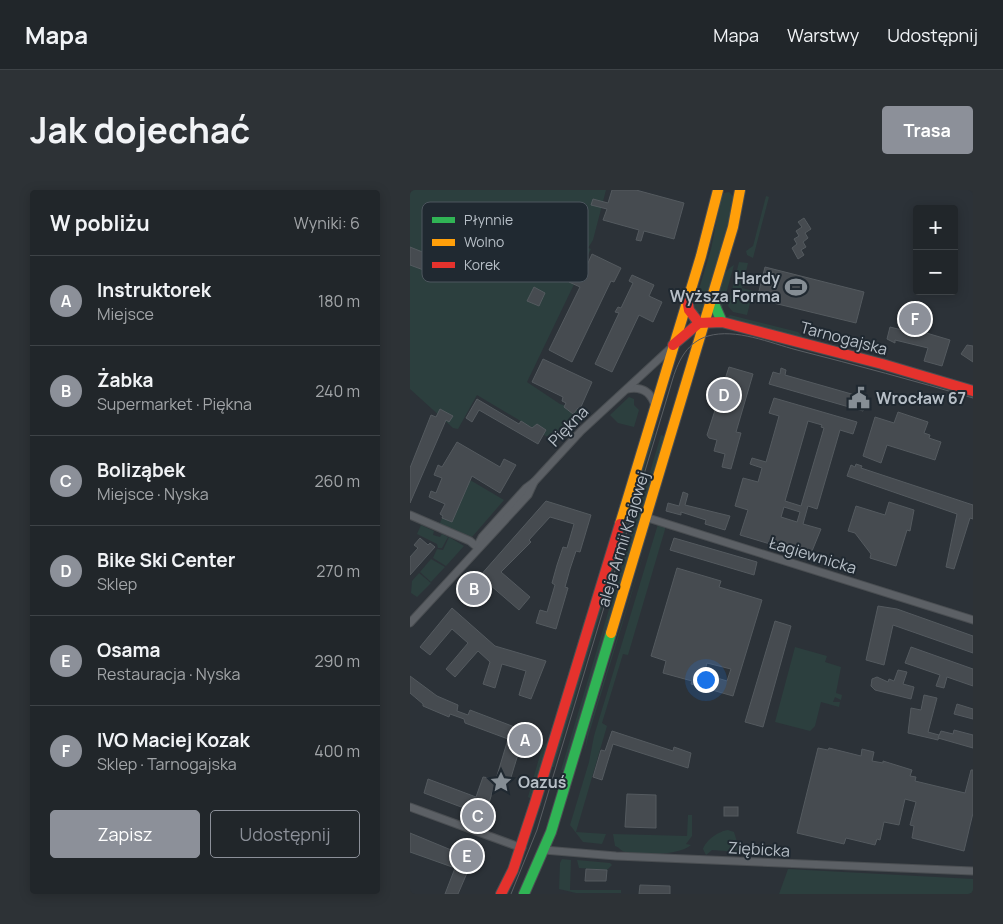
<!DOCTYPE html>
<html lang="pl">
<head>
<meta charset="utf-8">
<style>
  body { margin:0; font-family:Manrope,sans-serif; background:#2d3236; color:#f1f3f6 }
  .controls { position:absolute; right:15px; top:15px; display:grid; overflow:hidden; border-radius:5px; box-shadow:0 2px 12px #0003 }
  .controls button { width:45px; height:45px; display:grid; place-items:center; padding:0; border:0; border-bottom:1px solid #3e4347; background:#21262a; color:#f1f3f6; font:25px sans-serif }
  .you { position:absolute; left:295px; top:489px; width:18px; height:18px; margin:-12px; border:4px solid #fff; border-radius:50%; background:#1a73e8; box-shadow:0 0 0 8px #1a73e833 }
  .badge { display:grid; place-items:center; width:32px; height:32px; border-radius:50%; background:#8c9099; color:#fff; font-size:16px; font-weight:700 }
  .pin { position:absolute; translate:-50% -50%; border:2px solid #fff; box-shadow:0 1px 5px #0006 }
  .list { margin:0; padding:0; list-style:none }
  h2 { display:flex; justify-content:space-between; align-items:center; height:65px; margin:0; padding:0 20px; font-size:21px }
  h2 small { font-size:16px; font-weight:400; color:#a2a5a8 }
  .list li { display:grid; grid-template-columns:32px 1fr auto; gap:15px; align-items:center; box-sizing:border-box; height:90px; padding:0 20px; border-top:1px solid #3e4347 }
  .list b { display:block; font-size:19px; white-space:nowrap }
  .list p { margin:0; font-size:16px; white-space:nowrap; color:#a2a5a8 }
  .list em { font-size:16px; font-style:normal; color:#a2a5a8 }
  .actions { display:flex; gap:10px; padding:15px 20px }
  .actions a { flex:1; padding:11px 0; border:1px solid #8c9099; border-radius:5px; text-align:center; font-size:18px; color:#8c9099 }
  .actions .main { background:#8c9099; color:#fff }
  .map { position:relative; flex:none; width:563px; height:704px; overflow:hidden; border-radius:5px }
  header { display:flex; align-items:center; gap:30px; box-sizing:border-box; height:70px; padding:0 25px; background:#21262a; border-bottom:1px solid #3e4347 }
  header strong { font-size:24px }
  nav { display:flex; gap:28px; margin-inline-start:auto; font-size:18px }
  .intro { display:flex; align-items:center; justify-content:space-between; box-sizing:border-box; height:120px; padding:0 30px }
  h1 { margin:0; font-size:35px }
  .button { padding:12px 22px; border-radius:5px; background:#8c9099; color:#fff; font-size:18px; font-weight:700 }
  main { display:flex; gap:30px; padding:0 30px }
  aside { flex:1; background:#21262a; border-radius:5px; box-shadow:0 2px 12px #0003 }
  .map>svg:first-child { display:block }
  .green { fill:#2c3f3e }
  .building { fill:#464b50; stroke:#545a5f; fill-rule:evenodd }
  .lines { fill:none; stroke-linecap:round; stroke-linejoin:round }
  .street-casing { stroke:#4a4e52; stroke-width:9 }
  .fast-casing { stroke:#4a4e52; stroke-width:12 }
  .slow-casing { stroke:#4a4e52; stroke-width:12 }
  .jam-casing { stroke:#4a4e52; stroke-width:12 }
  .street { stroke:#5c6065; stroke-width:7 }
  .fast { stroke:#30b455; stroke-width:10 }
  .slow { stroke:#ff9f0a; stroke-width:10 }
  .jam { stroke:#e5322d; stroke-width:10 }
  .tram { stroke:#5a5f64; stroke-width:1 }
  .labels { text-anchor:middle; stroke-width:4; stroke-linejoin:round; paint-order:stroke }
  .poi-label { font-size:16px; font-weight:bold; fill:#b7bfc7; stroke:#202931; text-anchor:start }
  .street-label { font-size:16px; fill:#b7bfc7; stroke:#202931 }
  .key { fill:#202931; stroke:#4d565e; stroke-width:1 }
  .key-label { font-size:14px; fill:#b7bfc7 }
</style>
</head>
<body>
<header>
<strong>Mapa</strong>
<nav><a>Mapa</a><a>Warstwy</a><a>Udostępnij</a></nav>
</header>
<div class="intro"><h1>Jak dojechać</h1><a class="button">Trasa</a></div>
<main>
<aside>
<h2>W pobliżu<small>Wyniki: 6</small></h2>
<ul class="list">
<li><span class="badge">A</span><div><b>Instruktorek</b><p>Miejsce</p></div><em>180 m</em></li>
<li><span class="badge">B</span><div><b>Żabka</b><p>Supermarket · Piękna</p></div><em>240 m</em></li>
<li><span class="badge">C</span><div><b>Boliząbek</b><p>Miejsce · Nyska</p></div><em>260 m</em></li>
<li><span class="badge">D</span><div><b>Bike Ski Center</b><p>Sklep</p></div><em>270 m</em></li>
<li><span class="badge">E</span><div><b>Osama</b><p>Restauracja · Nyska</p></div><em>290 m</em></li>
<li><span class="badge">F</span><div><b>IVO Maciej Kozak</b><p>Sklep · Tarnogajska</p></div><em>400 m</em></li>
</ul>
<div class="actions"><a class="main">Zapisz</a><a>Udostępnij</a></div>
</aside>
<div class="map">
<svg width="563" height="704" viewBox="0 0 563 704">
  <rect width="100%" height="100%" fill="#2c3238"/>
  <g class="green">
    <path d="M0,0H196L183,50L178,58L181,59L117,192L150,214L178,223L146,252L67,205L48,239L43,238L0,199Z"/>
    <path d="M319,2L324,7L318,38L295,119L291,122H287L284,116L301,59L311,8L314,3Z"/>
    <path d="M356,6L359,7L343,68L337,65L336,61L343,56Z"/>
    <path d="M329,72L338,73L332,98L343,101L337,125L323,122L318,116Z"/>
    <path d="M324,75L311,122C305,106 309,83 324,75Z"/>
    <path d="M320,125L388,142L395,149L323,129L318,127Z"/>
    <path d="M219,207L224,209V215L229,220L224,237L208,233L200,225Z"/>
    <path d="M241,242L245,243L144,577H141Z"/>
    <path d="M251,245L255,246L154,580H151Z"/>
    <path d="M60,290L94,310L62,347L16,328L30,333L32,328L42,332Z"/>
    <path d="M248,334L256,336L218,465L213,464L192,533L197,536L166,642L196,644L192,654L173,652L160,635L179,572L184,546Z"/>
    <path d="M11,335L24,341L23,345L30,347L32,344L38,347L32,358H28L27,354L7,344Z"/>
    <path d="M240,343L178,547L175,561L177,544Z"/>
    <path d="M39,347L54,356L36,376L23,368L27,359L33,360Z"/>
    <path d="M21,369L35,377L21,392L10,382Z"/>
    <path d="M9,383L21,393L7,407L1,403L2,391Z"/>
    <path d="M176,424L177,426L122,609L118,607L132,558L138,551Z"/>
    <path d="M385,457L417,466L415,472L431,477L426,503L432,505L431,510L425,507L423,512H430L429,517L411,512L405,536L400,541L365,532Z"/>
    <path d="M278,625H282V646L276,654L281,655C269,666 230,665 215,662C211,661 209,657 205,656L203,644L277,646Z"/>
    <path d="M318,640L324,642L328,655V662L302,660L296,665L293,659C296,650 309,641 318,640Z"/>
    <path d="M152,669L161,670L160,700H211V703H166L149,699L150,673Z"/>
    <path d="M167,670L200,673L202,675L197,680L169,678Z"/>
    <path d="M378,679L563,689V704H369Z"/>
  </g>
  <g class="building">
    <path d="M202,0H226L274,13L264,49L234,41L231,51L226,50L229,40L193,30L197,19L181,15L183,9L198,13Z"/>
    <path d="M394,28L401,39L395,43L398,48L393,52L396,57L391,60L394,65L388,69L382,58L387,54L384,49L389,46L386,41L392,37L388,32Z"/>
    <path d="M0,57L25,67L19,82L0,75Z"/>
    <path d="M182,64L211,78L204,92L201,91L162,172L139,160L170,97L159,92L165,78L174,82Z"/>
    <path d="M355,77L454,102L446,133L347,109Z"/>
    <path d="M222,85L244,95L239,106L252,112L243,132L229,125L202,182L185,174L209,123L205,122L208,117L211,118L223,93L219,91Z"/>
    <path d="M124,97L135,103L129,116L117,111Z"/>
    <path d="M497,117L518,122L513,142L540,150L532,176L514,171L518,158L485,150V153L477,149L480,137L492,140Z"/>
    <path d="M557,155L563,156V172L551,164Z"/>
    <path d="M133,169L182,192L170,219L168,218L163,224L154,217L156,213L152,211L153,207L122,192Z"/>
    <path d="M319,177L343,184L326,242L331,243L321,279L312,277L315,264L304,261L307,250L299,248L297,245Z"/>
    <path d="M371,178L376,180L375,185L459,209L453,221L359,194L363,182L370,184Z"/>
    <path d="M364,208L447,232L443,244L430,240L407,319L398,316L393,334L411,339L400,366L330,345L338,320L325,316L333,288L348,292L352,278L340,274L342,268L356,272L369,226L359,223ZM398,231L412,235L411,237L414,238L391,316L375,311ZM374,317L390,322L387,332L371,327Z"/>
    <path d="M67,209L109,234L111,231L122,238L127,234L136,240L128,254L69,220L62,232L56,228Z"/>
    <path d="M30,219L43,226L39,232L36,230L0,313V278L21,225L26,227Z"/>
    <path d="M488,222L518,232L514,243L520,245L519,248L531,252L525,270L477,255L471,273L453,266L465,227L484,233Z"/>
    <path d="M47,252L90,277L94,269L106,275L90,303L62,286L42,332L32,328L33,326L30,324L35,314L19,307L21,301L26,303L32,288L24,285L28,275L32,277Z"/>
    <path d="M446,274L452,276L451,278L563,315V329L560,328L544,379L536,377L547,324L437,286L441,275L445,277Z"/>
    <path d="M273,302L278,304L275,315L320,326L315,340L295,334L296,330L271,322V325L256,321L258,313L269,316Z"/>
    <path d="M136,311L181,325L170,362L166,361L160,379L155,397L158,398L146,439L126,433L130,420L137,422L145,395L142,393L147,375L153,357L157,358L164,334L140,327L119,350L121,352L91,382L120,407L109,420L80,395L67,409L64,406L60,410L54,404Z"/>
    <path d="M479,312L504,320L500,341L497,340L486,376L460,368L461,364L445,343L438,341L446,316L475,325Z"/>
    <path d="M10,348L18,355L20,353L25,357L0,385V367L8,358L4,355Z"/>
    <path d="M264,348L347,372L344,385L260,360Z"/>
    <path d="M267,378L311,391L309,397L352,410L323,506L281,494L282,491L253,483L256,471L241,466ZM297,473L321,479L317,491L294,484Z"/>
    <path d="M468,416L487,419L563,446V463L483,435L474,475L456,470Z"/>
    <path d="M42,418L85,456L136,471L121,509L109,505L116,481L92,474L85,498L73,494L80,472L68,461L45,487L36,479L58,453L42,439L20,465L10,457Z"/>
    <path d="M365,431L381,436L353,537L335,532Z"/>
    <path d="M501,457L563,479V496L537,487L534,498L526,496L530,485L495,473Z"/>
    <path d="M488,480L497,482L493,494L504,497L501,509L465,500L461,496L462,489L467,487L478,492L479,489L484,491Z"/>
    <path d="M0,486L27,506L48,515L47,521L58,525L60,520L115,541L99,594L86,590L75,626L14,603L18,589L66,607L73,587L86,589L98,549L55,533L54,529L40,524L39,527L13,516V514L0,503Z"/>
    <path d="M514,505L527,508L518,542L529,545L528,550L498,543L501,518L511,520Z"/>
    <path d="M547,514L563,519V529L544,524Z"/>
    <path d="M544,540L563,545V558L528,548L531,541L543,544Z"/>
    <path d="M202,541L263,561L264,557L281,563L278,578L203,554L192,590L183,587L191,560L195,561Z"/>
    <path d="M408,558L418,560L419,558L451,566L452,559L464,562L462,571L473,573V571L502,580L500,586L506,587L505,591L555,603L561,580H563V623L554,661L502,648L504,636L500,635L506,612L495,609L489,635L474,632L470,650L467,649L465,655L436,648L434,654L387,643Z"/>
    <path d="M217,604L246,605V638L215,637Z"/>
    <rect x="314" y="617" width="14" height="9"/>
    <path d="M0,643L63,669L48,704H35L45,678L0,662Z"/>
    <path d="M176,679L197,680L196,691H175Z"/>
    <path d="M230,695L260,696V704H229Z"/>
  </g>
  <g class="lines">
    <g class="street-casing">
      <g id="street">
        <path d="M217,199C231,196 241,201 245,216"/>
        <path d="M0,325L60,351L67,357"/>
        <path d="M235,327L563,430"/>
        <path d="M67,357L72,347L116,298L124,292L171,241L263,156"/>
        <path d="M0,433L118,305L124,292"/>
        <path d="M0,617L112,658"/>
        <path d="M134,660L206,666L563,681"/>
      </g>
    </g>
    <g class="fast-casing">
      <g id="fast">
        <path d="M302,109L312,132"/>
        <path d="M114,704L141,642L201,443"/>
      </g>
    </g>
    <g class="slow-casing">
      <g id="slow">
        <path d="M210,334L291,66L308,0"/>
        <path d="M201,443L323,37L330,0"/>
      </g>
    </g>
    <g class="jam-casing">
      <g id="jam">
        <path d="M277,109L279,120L289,133"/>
        <path d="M263,155L289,133L312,132L472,174L563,201"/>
        <path d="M91,704L103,680L125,613L210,334"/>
      </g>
    </g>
    <use href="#street" class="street"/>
    <use href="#fast" class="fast"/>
    <use href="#slow" class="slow"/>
    <use href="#jam" class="jam"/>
    <path class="tram" d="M101,704L127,640L263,188C269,169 278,152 298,146C326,138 360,153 387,160C446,175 505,191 563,208"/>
  </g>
  <defs>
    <g id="stadium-bare" transform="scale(1.725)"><path d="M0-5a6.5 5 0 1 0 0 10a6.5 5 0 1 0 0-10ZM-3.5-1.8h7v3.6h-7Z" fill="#868e95" stroke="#202931" stroke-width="2.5" paint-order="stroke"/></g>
    <g id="civic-bare" transform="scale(1.725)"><path d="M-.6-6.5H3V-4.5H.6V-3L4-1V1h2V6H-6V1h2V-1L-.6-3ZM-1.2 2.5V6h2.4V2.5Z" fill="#868e95" stroke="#202931" stroke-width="2.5" paint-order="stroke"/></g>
    <g id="sight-bare" transform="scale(1.725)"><path d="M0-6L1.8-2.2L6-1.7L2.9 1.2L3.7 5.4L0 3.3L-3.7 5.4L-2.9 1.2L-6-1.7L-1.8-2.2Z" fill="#868e95" stroke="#202931" stroke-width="2.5" paint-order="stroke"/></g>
  </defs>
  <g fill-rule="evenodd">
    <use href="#stadium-bare" x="386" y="97"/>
    <use href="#civic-bare" x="449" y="208"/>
    <use href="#sight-bare" x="91" y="592"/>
  </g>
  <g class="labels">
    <g class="poi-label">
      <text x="370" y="94" text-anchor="end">Hardy<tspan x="370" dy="18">Wyższa Forma</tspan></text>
      <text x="466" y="214">Wrocław 67</text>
      <text x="108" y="598">Oazuś</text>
    </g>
    <g class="street-label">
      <text transform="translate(434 148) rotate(15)" y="6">Tarnogajska</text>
      <text transform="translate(158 236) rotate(-46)" y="6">Piękna</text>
      <text transform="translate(213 349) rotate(-73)" y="6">aleja Armii Krajowej</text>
      <text transform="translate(403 365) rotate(17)" y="6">Łagiewnicka</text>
      <text transform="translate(349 659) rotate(3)" y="6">Ziębicka</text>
    </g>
  </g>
  <rect x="12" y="12" width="166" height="80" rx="8" class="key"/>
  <rect x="22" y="27" width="23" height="6" fill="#30b455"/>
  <rect x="22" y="49" width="23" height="7" fill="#ff9f0a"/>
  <rect x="22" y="72" width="23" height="6" fill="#e5322d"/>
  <g class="key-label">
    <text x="54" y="35">Płynnie</text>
    <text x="54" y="57">Wolno</text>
    <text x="54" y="80">Korek</text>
  </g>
</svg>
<div class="controls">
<button>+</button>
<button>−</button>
</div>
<div class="you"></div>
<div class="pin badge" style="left:115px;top:550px">A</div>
<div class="pin badge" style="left:64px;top:399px">B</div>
<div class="pin badge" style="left:68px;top:626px">C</div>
<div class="pin badge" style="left:314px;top:205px">D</div>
<div class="pin badge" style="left:57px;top:666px">E</div>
<div class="pin badge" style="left:505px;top:129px">F</div>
</div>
</main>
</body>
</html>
